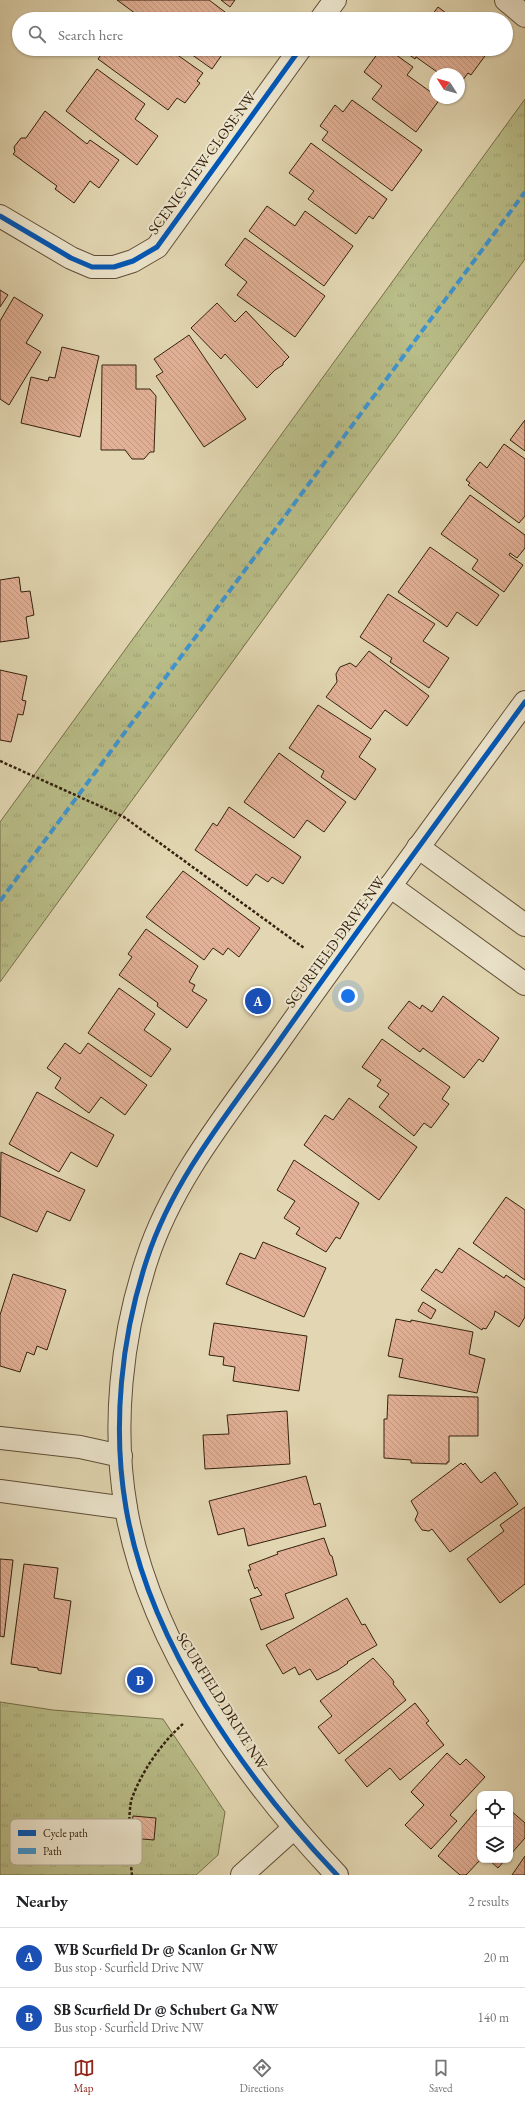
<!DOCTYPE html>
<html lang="en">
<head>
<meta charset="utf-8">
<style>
  body { margin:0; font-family:"EB Garamond",serif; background:#f2f2f2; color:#202124 }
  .controls { position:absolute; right:12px; bottom:12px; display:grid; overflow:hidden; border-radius:8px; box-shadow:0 1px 3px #0004 }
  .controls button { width:36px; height:36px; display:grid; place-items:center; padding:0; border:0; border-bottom:1px solid #e0e0e0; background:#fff; color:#202124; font:20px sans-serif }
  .compass { position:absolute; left:429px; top:68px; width:36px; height:36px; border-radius:50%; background:#fff; box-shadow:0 1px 3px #0004; rotate:306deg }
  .you { position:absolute; left:348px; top:996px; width:14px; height:14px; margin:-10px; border:3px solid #fff; border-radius:50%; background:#1a73e8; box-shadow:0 0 0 6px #1a73e833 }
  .badge { display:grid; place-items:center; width:26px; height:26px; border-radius:50%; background:#8f2418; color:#fff; font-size:13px; font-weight:700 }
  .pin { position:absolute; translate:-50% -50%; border:2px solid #fff; box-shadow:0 1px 4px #0006 }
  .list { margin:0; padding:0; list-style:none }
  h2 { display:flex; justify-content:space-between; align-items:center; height:52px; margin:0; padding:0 16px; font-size:17px }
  h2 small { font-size:13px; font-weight:400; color:#757577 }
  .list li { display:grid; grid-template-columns:26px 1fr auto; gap:12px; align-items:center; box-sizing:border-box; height:60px; padding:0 16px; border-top:1px solid #e0e0e0 }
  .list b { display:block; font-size:15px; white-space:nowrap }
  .list p { margin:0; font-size:13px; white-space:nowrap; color:#757577 }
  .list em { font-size:13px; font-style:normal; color:#757577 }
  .icon { flex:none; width:22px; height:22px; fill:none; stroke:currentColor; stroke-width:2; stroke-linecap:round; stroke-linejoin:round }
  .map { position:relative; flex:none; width:525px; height:1875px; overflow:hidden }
  .search { position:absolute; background:#fff; box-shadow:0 1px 3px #0004; left:12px; right:12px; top:12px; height:44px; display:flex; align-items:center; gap:10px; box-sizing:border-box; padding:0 14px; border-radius:22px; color:#757577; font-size:15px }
  .sheet { height:172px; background:#fff }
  nav { display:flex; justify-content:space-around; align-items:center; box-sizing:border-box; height:56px; border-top:1px solid #e0e0e0; background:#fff; font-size:11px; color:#757577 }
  nav a { display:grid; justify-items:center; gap:2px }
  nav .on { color:#8f2418 }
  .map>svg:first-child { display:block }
  .grass { fill:url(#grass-tufts); stroke:#776f4b }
  .building { fill:url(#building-back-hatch); stroke:#35210e }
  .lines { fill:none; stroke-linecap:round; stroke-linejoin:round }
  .minor-casing { stroke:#604e37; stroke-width:24 }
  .path { stroke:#35210e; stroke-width:2.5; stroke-dasharray:3 2; stroke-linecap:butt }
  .minor { stroke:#ece5cd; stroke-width:22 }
  .quiet { stroke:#3e95d2; stroke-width:4; stroke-dasharray:8 4; stroke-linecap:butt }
  .cycleway-casing { stroke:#ece5cd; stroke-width:8 }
  .cycleway { stroke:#0057b8; stroke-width:5 }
  .labels { text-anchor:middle; stroke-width:4; stroke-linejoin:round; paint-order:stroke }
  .street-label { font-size:15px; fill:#35210e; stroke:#ece5cd }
  .key { fill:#ece5cd; stroke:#b5aa94; stroke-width:1 }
  .key-label { font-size:11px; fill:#35210e }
</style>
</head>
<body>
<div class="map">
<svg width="525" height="1875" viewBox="0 0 525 1875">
  <defs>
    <pattern id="grass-tufts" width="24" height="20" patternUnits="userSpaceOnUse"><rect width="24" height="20" fill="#b9bd88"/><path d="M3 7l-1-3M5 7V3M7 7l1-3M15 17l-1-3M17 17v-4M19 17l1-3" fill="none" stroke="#a0a274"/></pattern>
    <pattern id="building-back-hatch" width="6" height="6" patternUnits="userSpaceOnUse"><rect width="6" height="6" fill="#e3b197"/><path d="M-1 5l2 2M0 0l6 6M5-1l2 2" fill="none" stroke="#c39881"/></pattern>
  </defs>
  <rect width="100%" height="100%" fill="#e2d7b2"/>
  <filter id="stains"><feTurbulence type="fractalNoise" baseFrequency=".005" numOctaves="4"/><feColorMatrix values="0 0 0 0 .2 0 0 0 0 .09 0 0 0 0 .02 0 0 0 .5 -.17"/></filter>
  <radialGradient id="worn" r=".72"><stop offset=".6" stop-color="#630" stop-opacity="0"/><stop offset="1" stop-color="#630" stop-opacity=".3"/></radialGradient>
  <g class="grass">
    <path d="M525,99V259L0,982V822Z"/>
    <path d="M0,1702L53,1710L163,1719L225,1812L218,1855L196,1875H0Z"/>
  </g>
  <g class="building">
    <path d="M117,0H209L229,15L226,19H143Z"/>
    <path d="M221,0H235L230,7Z"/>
    <path d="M438,7L454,19H429Z"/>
    <path d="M406,13L414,19H401Z"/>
    <path d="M105,49H169L203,73L197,81L200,83L185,103L177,98L168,110L98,59Z"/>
    <path d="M184,49H226L212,69Z"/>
    <path d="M381,49H388L413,67L407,75L435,95V98L440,99L416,132L372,99L382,86L364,72Z"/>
    <path d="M401,49H490L471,75L468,73L459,85V74H440L416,57L415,59Z"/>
    <path d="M97,69L145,104L135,119L158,136L137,165L66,111Z"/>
    <path d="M352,100L422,150L392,191L322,140L328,132L320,126L335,105L343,112Z"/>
    <path d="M45,111L87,144L90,140L119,160L99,188L90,181L74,203L55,189L57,186L13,154L15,152L14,147L21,138H26Z"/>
    <path d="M311,143L387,199L373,219L369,216L356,234L308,199L314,191L289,173Z"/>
    <path d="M267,206L295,226L305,211L353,246L324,286L249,231Z"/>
    <path d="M245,238L325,296L295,337L237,295L247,282L225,265Z"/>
    <path d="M0,290L8,295L0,307Z"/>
    <path d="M14,297L43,315L26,343L41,352L9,405L0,399V321Z"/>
    <path d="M217,303L235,322L246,311L289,357L283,363V365L275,370L257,388L225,354L221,359L191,328Z"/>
    <path d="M189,335L246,419L204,447L156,376L163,372L154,359Z"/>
    <path d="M62,347L99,356L80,437L21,423L31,377L48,381L49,377L55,378Z"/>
    <path d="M102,365H136V389H150L156,396L154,452H150L144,459H132L125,450H101Z"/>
    <path d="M525,420V451L510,440Z"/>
    <path d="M504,444L525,459V516L519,523L468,485L470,483L466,480L480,462L487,468Z"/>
    <path d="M470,495L525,535V548L517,558L510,553L509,555L523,565L504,592L472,569L478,560L441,534Z"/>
    <path d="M430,547L499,595L477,626L457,612L447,627L398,592Z"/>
    <path d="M19,577L21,592L30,591L34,615L26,617L29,638L0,642V580Z"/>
    <path d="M388,594L435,624L423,641L449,658L429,688L390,662L392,658L360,637Z"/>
    <path d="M369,651L429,696L407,726L385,710L371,729L326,697L337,682L336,674L340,667L350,663L356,667Z"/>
    <path d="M0,670L27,676L22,700L26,701L23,715L18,714L11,742L0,740Z"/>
    <path d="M318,705L371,739L359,757L376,769L355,800L321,777L324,771L289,748Z"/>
    <path d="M279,753L346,802L324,832L307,820L294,838L244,802Z"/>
    <path d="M229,807L301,857L283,884L272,877L268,882L256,874L247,886L195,850L213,823L217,826Z"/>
    <path d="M183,871L260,928L239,957L228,948L223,955L213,948L204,960L146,917Z"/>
    <path d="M146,929L198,966L189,982L195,985L192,991L207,1000L187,1028L157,1006L158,1003L119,975L132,957L128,954Z"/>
    <path d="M119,988L155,1014L144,1030L171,1049L151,1077L88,1033Z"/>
    <path d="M443,996L499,1038L483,1062L479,1059L464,1078L423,1048L420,1052L388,1028L409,1001L420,1009L422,1005L432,1012Z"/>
    <path d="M382,1039L450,1087L442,1099L449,1104L431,1128L424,1123L414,1136L379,1107L389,1094L377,1086L381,1080L362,1067Z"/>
    <path d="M65,1043L80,1054L88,1043L147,1085L125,1115L101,1097L89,1113L55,1088L61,1078L47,1068Z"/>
    <path d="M37,1092L114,1135L97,1167L71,1152L59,1172L9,1144Z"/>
    <path d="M349,1098L417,1147L379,1200L304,1145L325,1115L333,1120Z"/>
    <path d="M1,1152L85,1190L70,1221L47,1211L37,1232L0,1216Z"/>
    <path d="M294,1160L359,1203L340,1239L336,1237L326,1252L296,1234L300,1228L284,1218L295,1201L277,1190Z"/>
    <path d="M506,1197L525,1210V1280L473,1243Z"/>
    <path d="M263,1242L326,1268L304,1317L226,1284L240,1253L255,1259Z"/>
    <path d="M459,1248L504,1278L506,1275L525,1288V1317L519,1327L495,1311L494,1316L486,1329L483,1328L482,1330L421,1290L436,1269L442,1273Z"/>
    <path d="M13,1274L66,1290L47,1350L37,1346L34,1355L27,1352L20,1372L0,1366V1315Z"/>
    <path d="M423,1302L436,1310L431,1319L418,1311Z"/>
    <path d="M396,1319L411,1322V1320L473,1332L469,1354L485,1359L477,1393L399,1377L403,1359L388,1356Z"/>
    <path d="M214,1323L307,1336L299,1391L233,1381L235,1367L223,1365L224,1357L209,1355Z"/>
    <path d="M388,1395L478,1397V1436H449V1462H447V1464L411,1463V1460L384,1458V1419H387Z"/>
    <path d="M287,1411L290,1464L205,1469L203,1435L229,1434L227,1415Z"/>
    <path d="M461,1463L463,1465L465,1463L481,1483L495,1472L518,1504L450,1552L432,1529L429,1531L422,1530L415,1520L418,1513L411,1501Z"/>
    <path d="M306,1476L314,1505L320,1503L326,1526L248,1546L244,1528L218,1535L209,1501Z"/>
    <path d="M525,1507V1584L500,1603L467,1559L504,1531L500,1525Z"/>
    <path d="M324,1538L330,1555L332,1556L337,1575L285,1594L294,1618L261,1630L250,1599L262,1595L257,1587L255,1589L248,1570H251L249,1565L278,1554L277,1552Z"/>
    <path d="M0,1559L13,1560L4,1637L0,1636Z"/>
    <path d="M24,1564L58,1568L54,1598L71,1601L61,1674L38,1670V1668L11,1664Z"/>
    <path d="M347,1598L362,1625L365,1624L377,1645L347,1662L348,1663L338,1670L317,1680L310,1669L299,1675L295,1667L283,1674L266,1645Z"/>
    <path d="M373,1658L392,1679L394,1682L393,1684L406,1700L339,1754L318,1727L332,1716L320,1701Z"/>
    <path d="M415,1703L429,1721L426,1723L444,1745L400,1780L390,1768L367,1787L345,1760Z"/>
    <path d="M447,1753L460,1765L466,1759L485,1777L450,1815L457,1821L431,1849L405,1825L424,1805L411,1792Z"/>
    <path d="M480,1806V1860L466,1875H460L438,1856Z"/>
    <path d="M510,1810L525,1823V1838L510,1855Z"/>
    <path d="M133,1816L156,1818L154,1840L131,1838Z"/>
    <path d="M525,1856V1875H512Z"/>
    <path d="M489,1860H505L498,1868Z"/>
  </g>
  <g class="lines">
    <g class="minor-casing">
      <g id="minor">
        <path d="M506,0L525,16"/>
        <path d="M321,19L335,0"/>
        <path d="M0,216L71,258L92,267H114L133,261L157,247L300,49"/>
        <path d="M418,847L525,925"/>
        <path d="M390,886L525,984"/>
        <path d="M0,1438L80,1447L121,1456"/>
        <path d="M0,1491L126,1508"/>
        <path d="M242,1875L294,1828"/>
        <path d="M337,1875C245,1778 149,1643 126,1508C112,1427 121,1337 147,1259C173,1179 229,1112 277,1044C358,929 442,815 525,702"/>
      </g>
    </g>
    <g class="path">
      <path d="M0,761L124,817L304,948"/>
      <path d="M132,1875C130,1860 127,1812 132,1798C142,1771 162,1742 184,1723"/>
    </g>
    <use href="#minor" class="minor"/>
    <path class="quiet" d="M0,901L525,192"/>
    <g class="cycleway-casing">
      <g id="cycleway">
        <path d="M0,216L71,258L92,267H114L133,261L157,247L300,49"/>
        <path d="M337,1875C245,1778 149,1643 126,1508C112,1427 121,1337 147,1259C173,1179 229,1112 277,1044C358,929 442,815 525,702"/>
      </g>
    </g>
    <use href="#cycleway" class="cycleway"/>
  </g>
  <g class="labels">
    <g class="street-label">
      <text transform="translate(202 163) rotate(-54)" y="5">SCENIC VIEW CLOSE NW</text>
      <text transform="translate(335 942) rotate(-54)" y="5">SCURFIELD DRIVE NW</text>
      <text transform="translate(222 1701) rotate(58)" y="5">SCURFIELD DRIVE NW</text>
    </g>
  </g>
  <rect x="10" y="1819" width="132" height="46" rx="6" class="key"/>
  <rect x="18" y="1830" width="18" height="6" fill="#0057b8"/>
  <rect x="18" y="1848" width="18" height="6" fill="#3e95d2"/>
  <g class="key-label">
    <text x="43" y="1837">Cycle path</text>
    <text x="43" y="1855">Path</text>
  </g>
  <rect width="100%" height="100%" filter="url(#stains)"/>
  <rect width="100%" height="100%" fill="url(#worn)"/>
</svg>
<div class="controls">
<button><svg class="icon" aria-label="locate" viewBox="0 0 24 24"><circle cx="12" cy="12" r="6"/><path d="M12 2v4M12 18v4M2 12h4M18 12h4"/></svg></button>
<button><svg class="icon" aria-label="layers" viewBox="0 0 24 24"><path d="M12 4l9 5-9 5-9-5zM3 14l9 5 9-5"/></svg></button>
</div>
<svg class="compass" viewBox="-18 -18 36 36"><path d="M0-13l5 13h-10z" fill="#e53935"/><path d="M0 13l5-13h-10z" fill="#757577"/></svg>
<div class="you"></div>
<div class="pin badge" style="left:258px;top:1001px;background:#1a4fb4">A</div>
<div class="pin badge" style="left:140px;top:1680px;background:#1a4fb4">B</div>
<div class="search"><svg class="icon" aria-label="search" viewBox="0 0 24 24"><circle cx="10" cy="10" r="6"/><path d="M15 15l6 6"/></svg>Search here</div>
</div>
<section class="sheet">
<h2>Nearby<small>2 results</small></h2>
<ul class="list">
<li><span class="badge" style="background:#1a4fb4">A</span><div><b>WB Scurfield Dr @ Scanlon Gr NW</b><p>Bus stop · Scurfield Drive NW</p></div><em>20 m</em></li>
<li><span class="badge" style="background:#1a4fb4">B</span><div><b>SB Scurfield Dr @ Schubert Ga NW</b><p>Bus stop · Scurfield Drive NW</p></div><em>140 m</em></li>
</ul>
</section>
<nav>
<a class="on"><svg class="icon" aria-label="map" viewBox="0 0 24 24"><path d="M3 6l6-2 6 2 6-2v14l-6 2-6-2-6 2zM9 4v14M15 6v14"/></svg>Map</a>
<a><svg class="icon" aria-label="directions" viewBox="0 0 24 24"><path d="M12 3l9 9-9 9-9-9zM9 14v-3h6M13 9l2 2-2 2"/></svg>Directions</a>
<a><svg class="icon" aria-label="saved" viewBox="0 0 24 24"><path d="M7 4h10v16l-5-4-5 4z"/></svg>Saved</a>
</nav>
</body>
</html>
